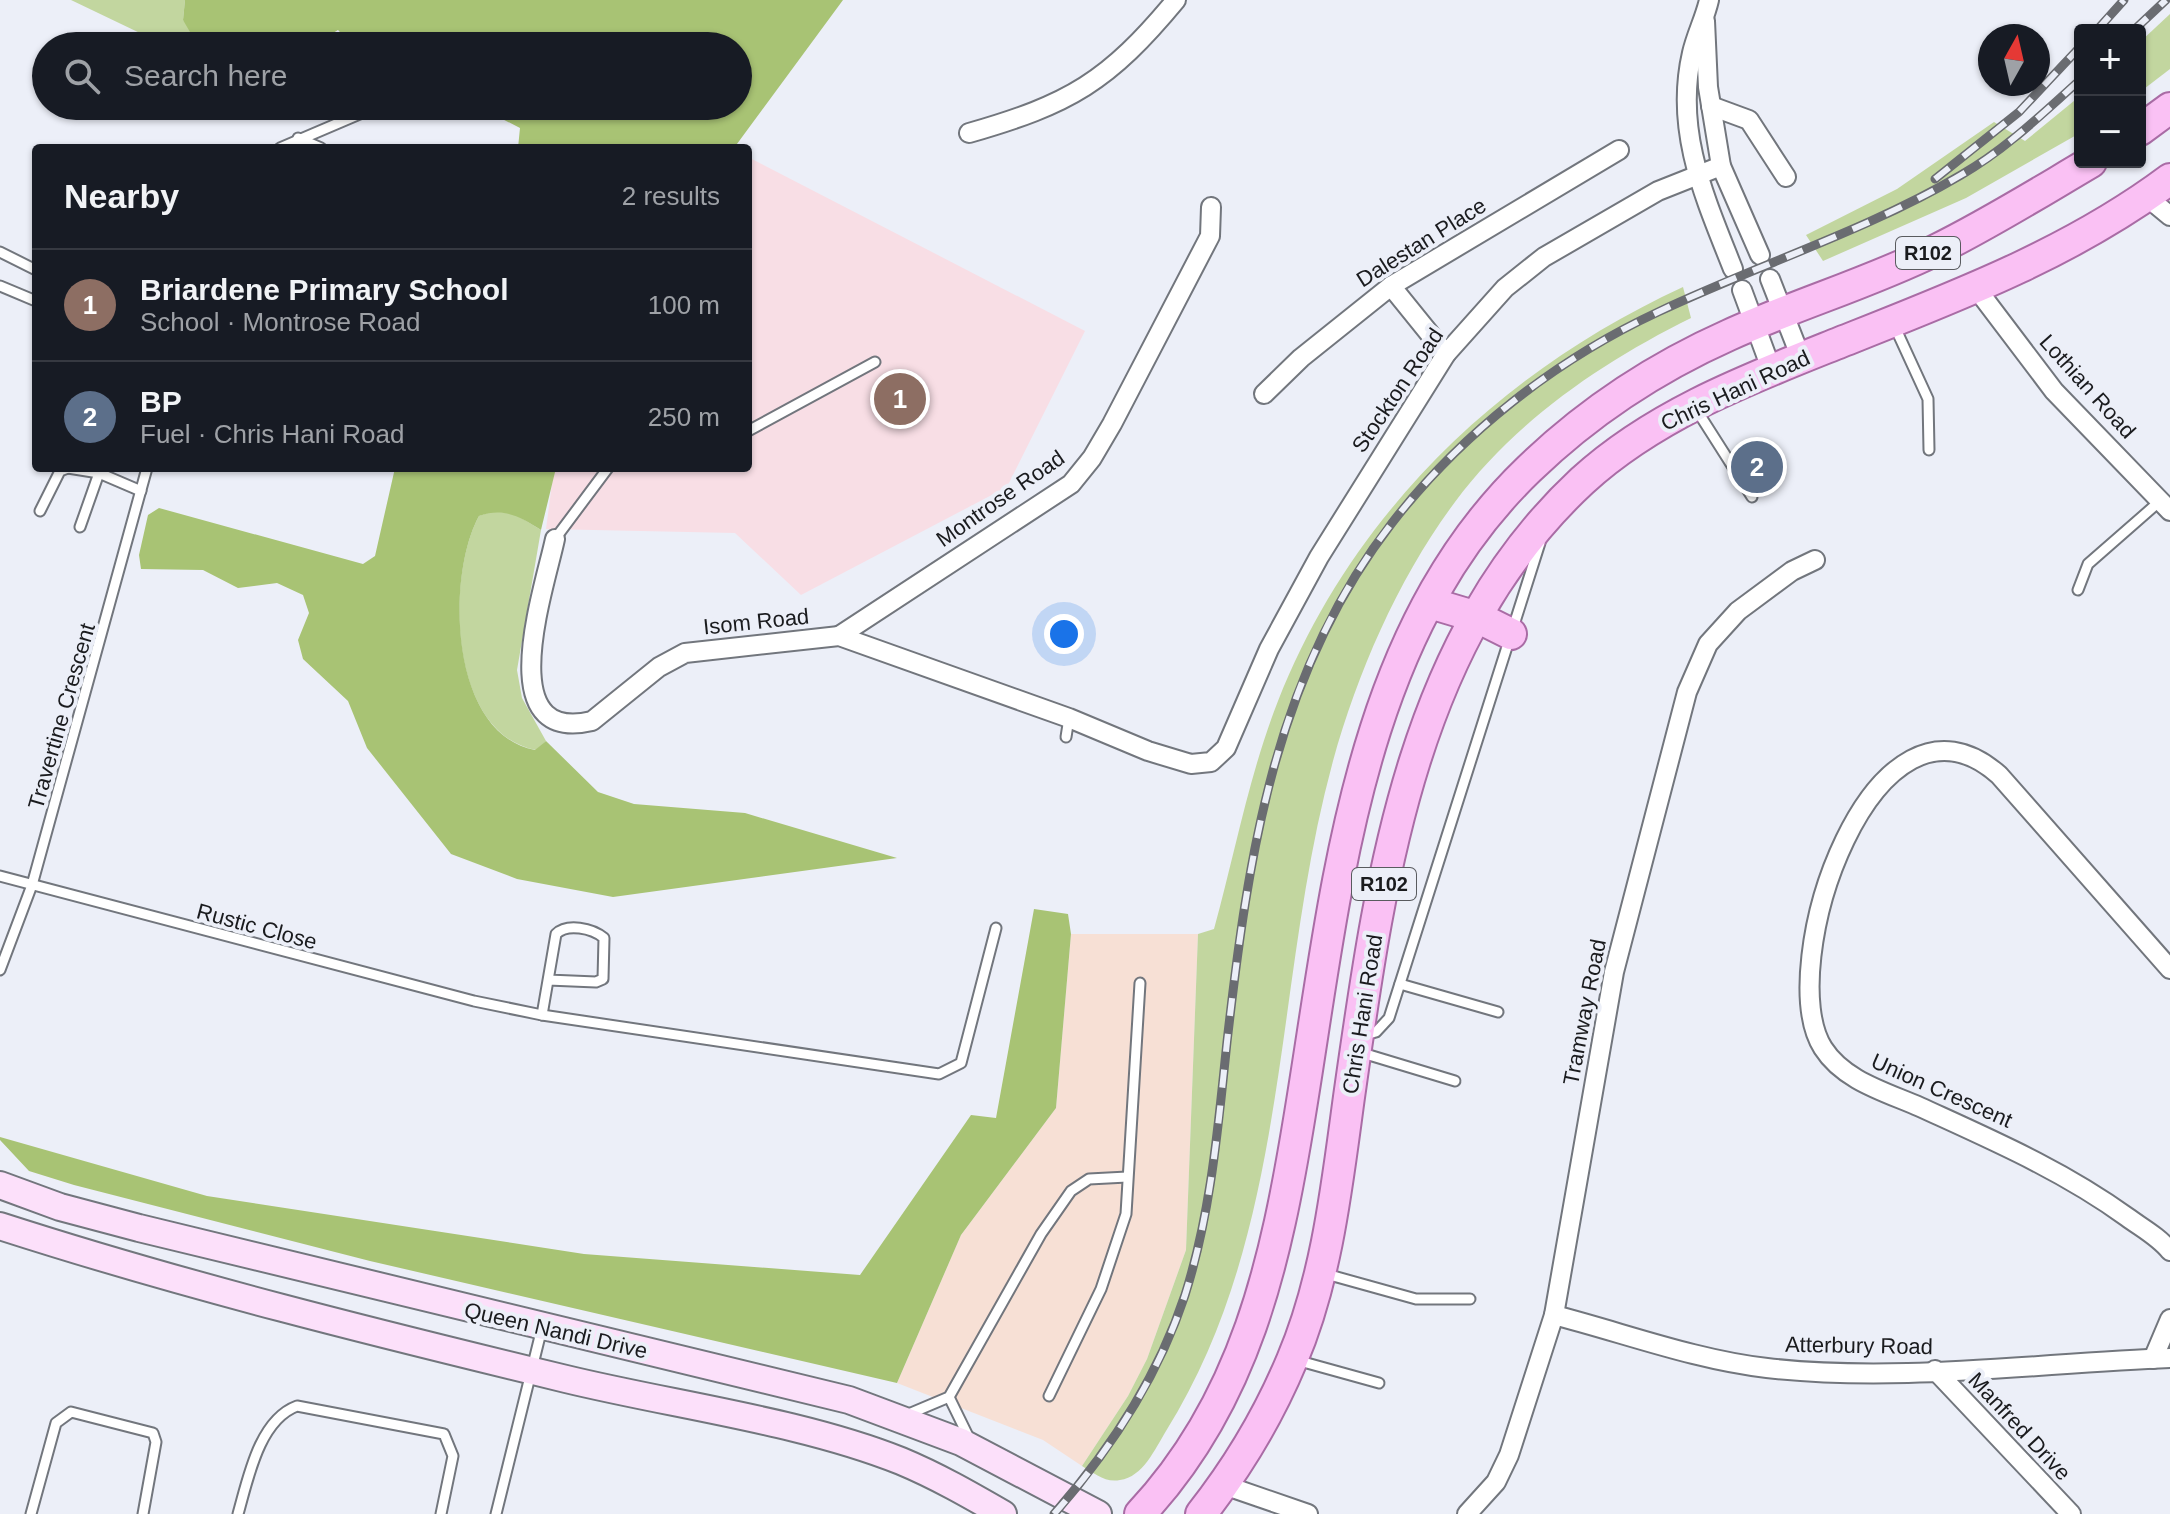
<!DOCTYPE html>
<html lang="en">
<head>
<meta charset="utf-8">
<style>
  body { margin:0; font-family:Arial,sans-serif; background:#20242c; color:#f1f3f6 }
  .controls { position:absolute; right:24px; top:24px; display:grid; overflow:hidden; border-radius:8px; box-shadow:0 2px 6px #0004 }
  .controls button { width:72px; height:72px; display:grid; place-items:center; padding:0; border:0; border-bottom:2px solid #363941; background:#171b24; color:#f1f3f6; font:40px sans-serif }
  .compass { position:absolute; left:1978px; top:24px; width:72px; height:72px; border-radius:50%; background:#171b24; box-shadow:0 2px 6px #0004; rotate:8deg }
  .you { position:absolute; left:1064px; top:634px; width:28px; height:28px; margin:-20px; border:6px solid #fff; border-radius:50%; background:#1a73e8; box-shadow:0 0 0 12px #1a73e833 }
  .badge { display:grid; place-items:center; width:52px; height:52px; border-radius:50%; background:#bbad9c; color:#fff; font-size:26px; font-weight:700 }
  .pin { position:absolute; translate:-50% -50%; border:4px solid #fff; box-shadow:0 2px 8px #0006 }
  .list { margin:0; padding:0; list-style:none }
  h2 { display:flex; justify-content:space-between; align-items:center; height:104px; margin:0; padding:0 32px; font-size:34px }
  h2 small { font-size:26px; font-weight:400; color:#9ea1a6 }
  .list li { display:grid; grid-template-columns:52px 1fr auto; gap:24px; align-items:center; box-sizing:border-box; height:112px; padding:0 32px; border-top:2px solid #363941 }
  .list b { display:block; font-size:30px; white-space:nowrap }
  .list p { margin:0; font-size:26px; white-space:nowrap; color:#9ea1a6 }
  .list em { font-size:26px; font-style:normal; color:#9ea1a6 }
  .icon { flex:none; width:44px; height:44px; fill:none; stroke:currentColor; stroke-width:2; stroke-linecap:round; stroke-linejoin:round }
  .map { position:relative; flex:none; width:2170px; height:1514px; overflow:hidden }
  .search { position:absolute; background:#171b24; box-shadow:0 2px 6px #0004; left:32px; top:32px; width:720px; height:88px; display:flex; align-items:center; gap:20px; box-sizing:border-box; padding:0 28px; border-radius:44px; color:#9ea1a6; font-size:30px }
  .panel { position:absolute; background:#171b24; box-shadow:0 2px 6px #0004; left:32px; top:144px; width:720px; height:328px; border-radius:8px }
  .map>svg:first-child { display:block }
  .industrial { fill:#f7e0d5 }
  .education { fill:#f8dee5 }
  .green { fill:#c2d69f }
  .forest { fill:#a8c374 }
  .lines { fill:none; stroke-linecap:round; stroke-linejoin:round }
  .lane-casing { stroke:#72767d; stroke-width:13 }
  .street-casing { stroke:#72767d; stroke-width:22 }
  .secondary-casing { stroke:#72767d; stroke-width:30 }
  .primary-casing { stroke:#a96ca5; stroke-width:34 }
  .lane { stroke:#fff; stroke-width:9 }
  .street { stroke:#fff; stroke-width:18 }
  .secondary { stroke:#fce0fa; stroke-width:26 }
  .primary { stroke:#fac1f4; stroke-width:30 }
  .rail-casing { stroke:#6a6c71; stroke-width:9 }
  .rail { stroke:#eceff8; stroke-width:6; stroke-dasharray:18; stroke-linecap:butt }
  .labels { text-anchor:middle; stroke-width:8; stroke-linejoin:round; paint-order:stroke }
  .shield { fill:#eceff8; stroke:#595b5f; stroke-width:2 }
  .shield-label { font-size:20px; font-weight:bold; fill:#1a1b1e }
  .street-label { font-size:22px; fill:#1a1b1e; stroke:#eceff8 }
</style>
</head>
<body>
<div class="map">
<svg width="2170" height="1514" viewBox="0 0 2170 1514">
  <rect width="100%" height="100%" fill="#eceff8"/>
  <path class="industrial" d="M1071,934H1198L1186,1250L1147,1359L1128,1396L1082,1466L1043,1440L897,1383L961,1235L1056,1108Z"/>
  <path class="education" d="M748,157L1085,331L1007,487L801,595L735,533L546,529L554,468H748Z"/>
  <g class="green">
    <path d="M71,0H185L183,20L212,45L218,46H167Z"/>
    <path d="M2170,14V69L2140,92V42Z"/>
    <path d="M2080,96V133L1966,198L1823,261L1806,235L1897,189L1994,122L2025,141Z"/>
    <path d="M1683,287L1691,318C1602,362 1515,421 1455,502C1399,577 1358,671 1333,761C1272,984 1292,1229 1166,1431C1155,1449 1143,1477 1120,1480C1105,1483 1094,1473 1082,1466L1128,1396L1147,1359L1186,1250L1198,934L1214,929C1235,853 1249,775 1278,701C1352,513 1501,371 1683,287Z"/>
    <path d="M493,511L515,514L541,530L517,670L522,698L546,741L536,750C448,734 446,576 479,516Z"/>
  </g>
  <g class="forest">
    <path d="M185,0H843L734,148H518L520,128L477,106H738V46H353L338,30L312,46L212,45L190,32L183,20Z"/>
    <path d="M395,468H556L541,530C520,517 504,507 479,516C446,576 449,734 535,750L546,741L598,792L634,804L745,813L897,858L613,897L517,879L451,854L367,748L348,701L303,659L298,640L309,613L303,595L277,583L238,588L203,570L141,569L139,555L148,515L159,508L363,564L375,556Z"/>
    <path d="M1034,909L1068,914L1071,934L1056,1108L961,1235L897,1383L370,1261L74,1185L29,1171L0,1140V1137L207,1196L584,1254L860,1275L971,1115L996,1118Z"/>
  </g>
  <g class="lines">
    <g class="lane-casing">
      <g id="lane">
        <path d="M298,138L321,148"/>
        <path d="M280,148L369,110"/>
        <path d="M0,252L36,270"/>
        <path d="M0,286L36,301"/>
        <path d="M1894,325L1928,399L1929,450"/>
        <path d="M1696,409L1752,497"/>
        <path d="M748,431L875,362"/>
        <path d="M68,468L99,473L141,491"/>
        <path d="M40,511L60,471L68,468"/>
        <path d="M80,527L99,473"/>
        <path d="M555,539L608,468"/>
        <path d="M2078,590L2088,564L2160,501"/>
        <path d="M1066,737L1069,718"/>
        <path d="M0,876L474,1001L542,1015L939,1074L961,1063L996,928"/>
        <path d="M0,970L32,885L147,468"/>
        <path d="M1400,984L1498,1012"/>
        <path d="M542,1015L556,934C567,923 592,928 604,938L603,979L596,982L548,980"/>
        <path d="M1365,1035L1376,1032L1389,1018L1540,543"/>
        <path d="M1359,1052L1455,1081"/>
        <path d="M1326,1274L1416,1299H1470"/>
        <path d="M1296,1360L1379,1383"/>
        <path d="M1049,1396L1101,1289L1126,1214L1140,983"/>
        <path d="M949,1397L970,1440"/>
        <path d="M904,1416L949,1397L1041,1234L1071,1191L1089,1179L1127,1177"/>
        <path d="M31,1514L56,1423L71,1412L153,1433L156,1442L143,1514"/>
        <path d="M238,1514C248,1479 259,1420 297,1406L444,1434L453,1456L441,1514"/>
        <path d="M496,1514L542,1328"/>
      </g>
    </g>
    <g class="street-casing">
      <g id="street">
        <path d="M1709,0C1705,18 1696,35 1692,53C1674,131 1705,198 1733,269"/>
        <path d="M1705,21L1708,87L1721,166L1760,255"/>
        <path d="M1711,106L1749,120L1786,177"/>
        <path d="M969,133C1070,104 1108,82 1176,0"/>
        <path d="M2147,197L2170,216"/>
        <path d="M1770,279L1801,358"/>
        <path d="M1391,286L1446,354"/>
        <path d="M1976,288L2054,391L2170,511"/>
        <path d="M1742,290L1772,371"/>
        <path d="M1264,394L1301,358L1391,286L1619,150"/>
        <path d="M555,539C545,587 490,745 592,721L659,667L685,653L839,636L1069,718L1148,751L1191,764L1211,762L1226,748L1269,649L1319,557L1446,354L1505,288L1544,257L1658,191L1721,166"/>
        <path d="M839,636L1071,484L1092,458L1112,424L1210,236L1211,207"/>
        <path d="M2170,969L1999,775C1874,664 1772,968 1823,1048C1844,1081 1886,1092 1920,1107C1992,1140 2062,1170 2127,1217C2142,1228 2159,1237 2170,1251"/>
        <path d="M1554,1315C1624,1333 1696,1360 1767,1368C1898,1383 2038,1363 2170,1358"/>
        <path d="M2153,1359L2170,1319"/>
        <path d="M1935,1370L2071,1514"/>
        <path d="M1224,1485L1308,1514"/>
        <path d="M1467,1514L1496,1482L1509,1455L1554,1315L1614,972L1687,692L1708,644L1738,611L1792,571L1815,560"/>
      </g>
    </g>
    <g class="secondary-casing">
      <g id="secondary">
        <path d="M0,1185L60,1207L139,1228L849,1400L961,1442L1098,1514"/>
        <path d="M0,1226C186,1286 376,1333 566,1379C673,1405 801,1421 901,1461C937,1476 970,1495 1003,1514"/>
      </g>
    </g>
    <g class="primary-casing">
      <g id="primary">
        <path d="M2140,130L2170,108"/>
        <path d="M1430,603L1477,617L1511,634"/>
        <path d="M1140,1514C1246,1401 1276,1261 1300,1114C1337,890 1356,635 1529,469C1588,412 1655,368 1729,335C1797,304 1869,283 1936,250C1989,224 2040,192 2091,162"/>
        <path d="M1201,1514C1238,1467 1269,1415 1292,1360C1327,1278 1337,1185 1349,1097C1380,879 1411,640 1582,481C1655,414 1751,378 1841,342C1955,297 2071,253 2170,179"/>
      </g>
    </g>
    <use href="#lane" class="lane"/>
    <use href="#street" class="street"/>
    <use href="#secondary" class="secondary"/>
    <use href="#primary" class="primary"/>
    <g class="rail-casing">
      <g id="rail">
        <path d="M2097,30L2124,0"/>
        <path d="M2134,30L2166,0"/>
        <path d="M1935,179L2019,112L2080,47"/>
        <path d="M1054,1514C1111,1449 1158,1377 1185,1295C1211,1213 1218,1127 1227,1042C1248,857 1274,675 1392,523C1461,434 1555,360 1658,312C1757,265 1866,231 1961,175C2005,150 2042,114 2080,80"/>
      </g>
    </g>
    <use href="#rail" class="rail"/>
  </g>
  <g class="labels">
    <g class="shield">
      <rect x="1896" y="237" width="64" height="32" rx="6"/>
      <rect x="1352" y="868" width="64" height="32" rx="6"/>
    </g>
    <g class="shield-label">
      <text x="1928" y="260">R102</text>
      <text x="1384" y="891">R102</text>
    </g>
    <g class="street-label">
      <text transform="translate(1421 242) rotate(-32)" y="8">Dalestan Place</text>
      <text transform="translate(2088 386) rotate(48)" y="8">Lothian Road</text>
      <text transform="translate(1397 390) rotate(-56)" y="8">Stockton Road</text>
      <text transform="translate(1735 390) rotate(-25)" y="8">Chris Hani Road</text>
      <text transform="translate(1000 498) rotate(-35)" y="8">Montrose Road</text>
      <text transform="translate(756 621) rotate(-6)" y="8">Isom Road</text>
      <text transform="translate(61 716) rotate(-74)" y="8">Travertine Crescent</text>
      <text transform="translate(257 926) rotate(15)" y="8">Rustic Close</text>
      <text transform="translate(1584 1012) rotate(-79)" y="8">Tramway Road</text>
      <text transform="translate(1362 1014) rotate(-81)" y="8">Chris Hani Road</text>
      <text transform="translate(1942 1090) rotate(24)" y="8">Union Crescent</text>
      <text transform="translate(556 1330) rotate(13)" y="8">Queen Nandi Drive</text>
      <text transform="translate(1859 1345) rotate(1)" y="8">Atterbury Road</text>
      <text transform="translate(2020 1426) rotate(47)" y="8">Manfred Drive</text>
    </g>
  </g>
</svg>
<div class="controls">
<button>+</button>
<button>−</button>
</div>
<svg class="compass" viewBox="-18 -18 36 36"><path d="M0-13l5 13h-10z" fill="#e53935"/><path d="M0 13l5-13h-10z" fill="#9ea1a6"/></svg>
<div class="you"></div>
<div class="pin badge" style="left:900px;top:399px;background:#8d6e63">1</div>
<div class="pin badge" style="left:1757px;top:467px;background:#5c6f8a">2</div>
<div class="search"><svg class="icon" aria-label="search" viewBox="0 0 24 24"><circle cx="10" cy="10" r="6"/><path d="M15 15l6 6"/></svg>Search here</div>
<section class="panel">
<h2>Nearby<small>2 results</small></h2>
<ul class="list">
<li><span class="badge" style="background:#8d6e63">1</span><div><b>Briardene Primary School</b><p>School · Montrose Road</p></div><em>100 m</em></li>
<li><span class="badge" style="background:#5c6f8a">2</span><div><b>BP</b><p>Fuel · Chris Hani Road</p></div><em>250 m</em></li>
</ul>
</section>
</div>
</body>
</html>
